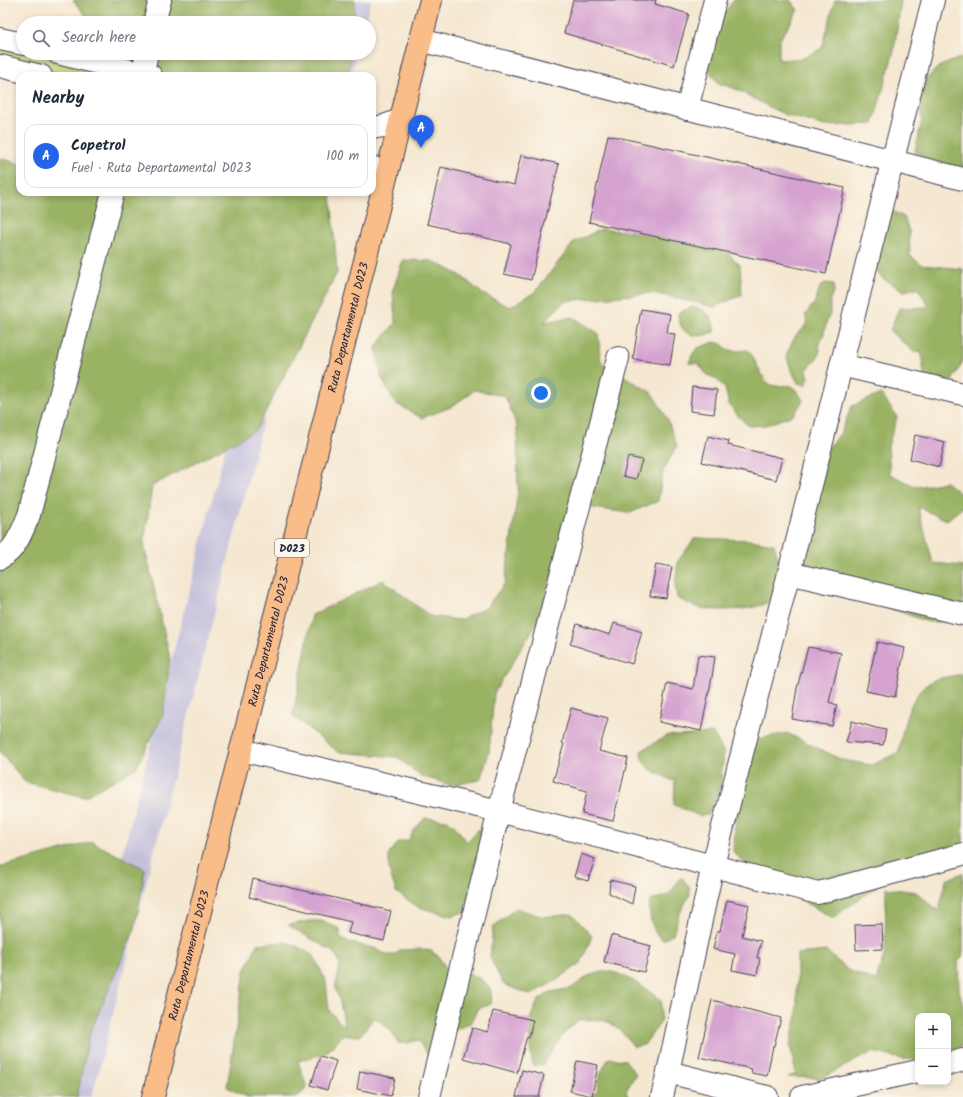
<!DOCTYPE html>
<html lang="en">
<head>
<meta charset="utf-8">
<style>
  body { margin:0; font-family:Kalam,sans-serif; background:#f2f2f3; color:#1f2937 }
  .controls { position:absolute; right:12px; bottom:12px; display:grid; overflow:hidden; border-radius:8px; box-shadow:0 2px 6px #0003 }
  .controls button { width:36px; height:36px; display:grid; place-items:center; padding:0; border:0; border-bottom:1px solid #e0e1e3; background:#fff; color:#1f2937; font:20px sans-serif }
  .you { position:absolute; left:541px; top:393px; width:14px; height:14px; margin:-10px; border:3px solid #fff; border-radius:50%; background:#1a73e8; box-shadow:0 0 0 6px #1a73e833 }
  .badge { display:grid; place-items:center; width:26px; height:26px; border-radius:50%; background:#2563eb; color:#fff; font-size:13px; font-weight:700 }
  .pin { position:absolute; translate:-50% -33px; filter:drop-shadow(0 1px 2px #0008) }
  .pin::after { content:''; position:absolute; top:21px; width:14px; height:12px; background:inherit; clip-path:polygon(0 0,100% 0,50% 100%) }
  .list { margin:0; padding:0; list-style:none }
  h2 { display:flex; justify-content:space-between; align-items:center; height:52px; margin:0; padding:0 16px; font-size:17px }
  h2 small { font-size:13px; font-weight:400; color:#747a83 }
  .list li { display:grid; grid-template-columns:26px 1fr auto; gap:12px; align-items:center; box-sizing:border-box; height:64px; margin:0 8px 8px; padding:0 8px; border:1px solid #e0e1e3; border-radius:12px }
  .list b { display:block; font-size:15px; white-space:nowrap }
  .list p { margin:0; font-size:13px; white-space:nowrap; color:#747a83 }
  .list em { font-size:13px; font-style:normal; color:#747a83 }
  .icon { flex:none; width:22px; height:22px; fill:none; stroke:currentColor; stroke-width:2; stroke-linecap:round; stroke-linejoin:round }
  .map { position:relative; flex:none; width:963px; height:1097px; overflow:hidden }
  .search { position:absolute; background:#fff; box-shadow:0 2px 6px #0003; left:16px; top:16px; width:360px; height:44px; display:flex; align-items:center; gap:10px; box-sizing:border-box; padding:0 14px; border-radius:22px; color:#747a83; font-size:15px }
  .panel { position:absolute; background:#fff; box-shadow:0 2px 6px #0003; left:16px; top:72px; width:360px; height:124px; border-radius:12px }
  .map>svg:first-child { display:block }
  .industrial { fill:#c4c0db }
  .green { fill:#c2cf71; stroke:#727856 }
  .forest { fill:#99b263; stroke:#5e6a4f }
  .building { fill:#d6a2d0 }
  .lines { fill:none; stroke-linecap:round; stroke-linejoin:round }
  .minor-casing { stroke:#424051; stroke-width:24 }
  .major-casing { stroke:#424051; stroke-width:24 }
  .minor { stroke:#fff; stroke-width:22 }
  .major { stroke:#f8bd89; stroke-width:22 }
  .labels { text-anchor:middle; stroke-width:3.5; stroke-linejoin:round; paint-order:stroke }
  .shield { fill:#fbf7ec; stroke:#636270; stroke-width:1 }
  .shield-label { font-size:11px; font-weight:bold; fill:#22223b }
  .street-label { font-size:12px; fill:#22223b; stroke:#fbf7ec }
</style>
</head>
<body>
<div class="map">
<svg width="963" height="1097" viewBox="0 0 963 1097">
  <rect width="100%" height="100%" fill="#fbf7ec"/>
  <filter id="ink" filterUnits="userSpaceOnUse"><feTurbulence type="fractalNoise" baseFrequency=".025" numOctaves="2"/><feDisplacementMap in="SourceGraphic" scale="8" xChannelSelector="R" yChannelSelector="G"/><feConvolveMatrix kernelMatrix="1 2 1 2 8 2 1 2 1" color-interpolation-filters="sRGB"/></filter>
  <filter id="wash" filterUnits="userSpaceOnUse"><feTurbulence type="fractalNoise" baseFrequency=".012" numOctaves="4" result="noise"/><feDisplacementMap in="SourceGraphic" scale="16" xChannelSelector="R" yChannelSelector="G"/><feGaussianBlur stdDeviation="0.9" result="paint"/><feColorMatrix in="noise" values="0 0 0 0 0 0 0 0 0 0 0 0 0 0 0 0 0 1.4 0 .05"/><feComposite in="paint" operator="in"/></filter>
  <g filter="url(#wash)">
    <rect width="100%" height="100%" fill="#f5e7d0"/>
    <g class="industrial">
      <path d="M340,0H371L365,23H334Z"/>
      <path d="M326,53H357L351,76H320Z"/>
      <path d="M290,192H321L92,1097H61Z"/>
    </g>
    <path class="green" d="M0,47L120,76H72L0,58Z"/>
    <g class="forest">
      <path d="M73,0H355L354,23H92Z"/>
      <path d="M734,0H790L798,10L779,41V60L804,58L822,48L835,0H901L894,51L873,124L825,126L786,115L773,109L736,89L718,83L709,71L704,60C710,39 720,17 734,0Z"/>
      <path d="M112,53H352L347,76H116Z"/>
      <path d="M962,57L963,59V168L942,170L915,152L922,119L916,90L938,67Z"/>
      <path d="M0,158L20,164V192H331L337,273L256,430L152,486L144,544L170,658L163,715L136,768L84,797L25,782L0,752Z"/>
      <path d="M886,208L904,217L909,231L910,256L922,265L963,269V361L952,381H925L921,351L914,352L890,331L899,308L929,307L918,288L904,291L882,278L865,257Z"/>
      <path d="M601,229L691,237L720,245L740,265L742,295L714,307L654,293L565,301L544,322L573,317L598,333L601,362L652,393L667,418L677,446L663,471L658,501L630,513L571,505L539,619L494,693L489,753L480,780L450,785L421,776L397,757L338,752L293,716L312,615L383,580L430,616L459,620L486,608L505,583L518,490L517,426L505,396L475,390L451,407L422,418L395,403L381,377L376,347L395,323L393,290L403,260L433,261L460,275L483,294L510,307L535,292L574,242Z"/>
      <path d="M826,283L834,284V292L830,299V314L827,321L823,337L819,343L820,351L817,358L807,370L809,378L806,385L798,383L791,369L786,355L796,335L803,329L807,322L805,315L815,302L820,287Z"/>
      <path d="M692,307C706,309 715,317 714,332C709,333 704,336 699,336C685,336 678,326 678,313Z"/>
      <path d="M714,342C725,343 723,348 731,350C736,352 743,350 748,350C755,358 762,378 767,382C780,394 790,373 803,401L794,414L788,417L766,425L751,426L745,423L739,417L729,404L725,388L715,378L707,375L698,363H689C696,344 698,349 714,342Z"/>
      <path d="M881,394L897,417L888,446L890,474L917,487L946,482L963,496V507L947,520L918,507L933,563L963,566V618L958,621L928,622L870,601L802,579L789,550L820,457L840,434L852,406Z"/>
      <path d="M695,538L750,540L774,544C775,549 777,554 778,559C778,568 775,595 769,601C759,611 710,612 697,607C690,605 683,601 677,598L675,584L678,561Z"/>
      <path d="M963,674V848L909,863L833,918L754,873L733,852L738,793L758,739L787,733L842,760L872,765L899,752C903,727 908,695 932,681C939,677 955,676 963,674Z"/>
      <path d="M713,733L724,753L720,787L708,815L700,816L674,805L675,781L671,780C659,773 640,768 641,751L668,735L679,736Z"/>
      <path d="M425,818L447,820L454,825L467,842L479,829L484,832L471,910L451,916L418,907L396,892L389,869V854L399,842L409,840L414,830Z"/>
      <path d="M92,842L145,869L135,928L89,1035L77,1097H0V867Z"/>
      <path d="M963,873V955L958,962L959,990L963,1005V1038L960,1049L948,1054V1016H918V1060L902,1059L873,1052L821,1078L788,1077L796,1074L790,1045L797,1015V954L826,951L848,970L876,981L885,952L886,888L916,892L939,911L946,880Z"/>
      <path d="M682,878L689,887L690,894L679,915L673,934L663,940C652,934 648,913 650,901L668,895L673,889L679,879Z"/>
      <path d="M516,908L543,917L572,914L592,936L581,963L557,980L531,995L503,984L490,957L493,927Z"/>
      <path d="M309,921H321L340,929V937L343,940L351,943L374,948L387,955H394L401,950L421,949L431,951L438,956L446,968C465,973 497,977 491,1004L477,1009L472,1022L453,1031L429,1057L418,1040L407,1043H398L390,1029L374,1017L360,1036L347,1035L346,1033L326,1053L298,1061L307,1088L297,1097H247L227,1087L245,971L257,944L287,942L313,954L326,981L329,1010L345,1028L339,998L335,989L340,966L338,958L333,952L288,925Z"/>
      <path d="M605,971C624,972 646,989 661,1000V1022L644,1045L634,1047C625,1036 616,1022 600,1020C593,1019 586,1020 578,1020L561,1037L543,1065L533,1066L530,1047V1019L538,1001L550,992L572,988L588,976Z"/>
      <path d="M609,1058L625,1060L636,1074L626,1091L628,1097H590L597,1091L601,1072Z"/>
    </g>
    <g id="blocks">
      <g class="building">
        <path d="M573,0H656L655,4L689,14L674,66L564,33Z"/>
        <path d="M608,135L845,188L826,274L589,222Z"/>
        <path d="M521,155L559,164L531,280L504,274L511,244L427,224L441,167L514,185Z"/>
        <path d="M641,309L670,314L667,333L675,334L670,365L633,359Z"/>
        <path d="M692,387L717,390L714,414L690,411Z"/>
        <path d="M915,435L945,442L939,467L910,459Z"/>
        <path d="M708,436L729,441L728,445L782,458L776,480L702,462Z"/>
        <path d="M628,457L642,460L636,479L623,476Z"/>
        <path d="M656,564L672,567L666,598L650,596Z"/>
        <path d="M614,623L642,632L632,664L570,644L577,624L610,635Z"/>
        <path d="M877,642L905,648L895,697L866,691Z"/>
        <path d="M808,647L841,653L829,702L837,705L832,726L792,719L797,688Z"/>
        <path d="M698,655L715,657L712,677L701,731L659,722L667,683L693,689Z"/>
        <path d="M571,708L608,718L599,751L628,758L613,821L582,814L587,791L553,781L564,744L562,743Z"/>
        <path d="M852,721L876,728L886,730L883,745L846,742Z"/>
        <path d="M581,854L595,859L588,881L574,877Z"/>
        <path d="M253,879L391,911L384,941L348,933L351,922L249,897Z"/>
        <path d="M610,880L635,886L632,904L609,893Z"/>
        <path d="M727,900L749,905L742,936L761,941L757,958H760L757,975L732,970L735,954L713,949L717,931H720Z"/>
        <path d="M882,924L883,949L856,950L855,925Z"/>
        <path d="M611,935L651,946L644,972L604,962Z"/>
        <path d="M712,1000L781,1018L774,1046H773L767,1076L751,1073L752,1069L699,1057Z"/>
        <path d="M493,1011L533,1020L529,1037L527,1036L517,1073L463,1058L472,1028L488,1032Z"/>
        <path d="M320,1056L336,1061L327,1090L311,1085Z"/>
        <path d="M577,1061L598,1065L592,1096L570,1091Z"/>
        <path d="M522,1070L544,1075L539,1097H516Z"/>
        <path d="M360,1071L395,1078L391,1096L357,1089Z"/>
      </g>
    </g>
  </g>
  <g filter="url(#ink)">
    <use href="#blocks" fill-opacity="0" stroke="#424051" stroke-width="1"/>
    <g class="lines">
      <g class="minor-casing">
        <g id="minor">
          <path d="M154,23L160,0"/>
          <path d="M0,39L23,44"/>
          <path d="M420,40L963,179"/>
          <path d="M58,53L151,76"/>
          <path d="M0,66L41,76"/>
          <path d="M142,76L147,53"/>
          <path d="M687,109L715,0"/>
          <path d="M372,128L384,126L400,120"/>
          <path d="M372,167L384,185"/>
          <path d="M841,365L963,394"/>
          <path d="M0,558C16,550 22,531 29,515L113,192"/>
          <path d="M789,573L963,614"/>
          <path d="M241,750L499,811L818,893L963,854"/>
          <path d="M948,1064L963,1060"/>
          <path d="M668,1072L767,1097"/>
          <path d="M429,1097L499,811L618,358"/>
          <path d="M662,1097L668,1072L713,865L789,573L933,0"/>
          <path d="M802,1097L918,1071"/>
        </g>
      </g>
      <g class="major-casing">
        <g id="major">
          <path id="s1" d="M153,1097L431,0"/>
        </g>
      </g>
      <use href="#minor" class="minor"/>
      <use href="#major" class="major"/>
    </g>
  </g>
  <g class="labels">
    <rect class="shield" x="275" y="539" width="34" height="18" rx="3"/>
    <g class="shield-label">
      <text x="292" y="552">D023</text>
    </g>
    <g class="street-label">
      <text dy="4" stroke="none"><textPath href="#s1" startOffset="794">Ruta Departamental D023</textPath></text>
      <text dy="4" stroke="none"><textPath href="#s1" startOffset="470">Ruta Departamental D023</textPath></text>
      <text dy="4" stroke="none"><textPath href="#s1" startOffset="146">Ruta Departamental D023</textPath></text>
    </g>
  </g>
</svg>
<div class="controls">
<button>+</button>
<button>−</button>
</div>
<div class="you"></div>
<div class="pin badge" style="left:421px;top:148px">A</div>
<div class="search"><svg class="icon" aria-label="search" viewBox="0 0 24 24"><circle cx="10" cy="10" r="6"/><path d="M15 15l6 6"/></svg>Search here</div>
<section class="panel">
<h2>Nearby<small></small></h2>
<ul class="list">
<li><span class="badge">A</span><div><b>Copetrol</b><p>Fuel · Ruta Departamental D023</p></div><em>100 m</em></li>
</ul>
</section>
</div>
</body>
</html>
